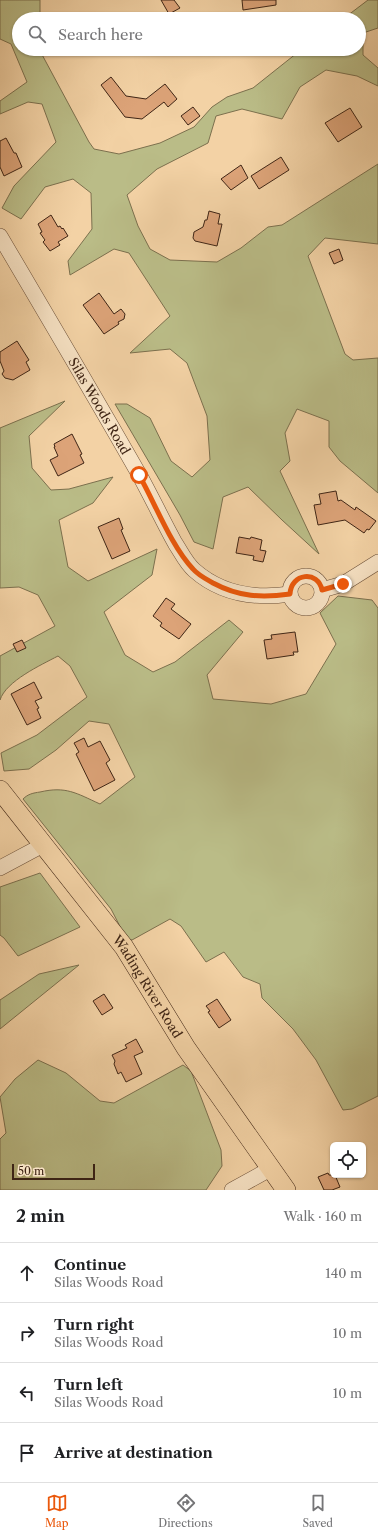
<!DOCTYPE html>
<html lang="en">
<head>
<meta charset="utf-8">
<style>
  body { margin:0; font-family:"Libre Caslon Text",serif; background:#f2f2f2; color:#202124 }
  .controls { position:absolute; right:12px; bottom:12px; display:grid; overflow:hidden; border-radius:6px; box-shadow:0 1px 3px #0004 }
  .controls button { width:36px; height:36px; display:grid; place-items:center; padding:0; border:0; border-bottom:1px solid #e0e0e0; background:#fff; color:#202124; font:20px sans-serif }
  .scale { position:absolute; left:12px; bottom:10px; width:83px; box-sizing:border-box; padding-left:4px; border:2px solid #3f2515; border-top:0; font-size:11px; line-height:14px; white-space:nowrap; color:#3f2515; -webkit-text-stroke:3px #f7e2c4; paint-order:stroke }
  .stop { position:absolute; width:12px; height:12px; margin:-9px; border:3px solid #ea580c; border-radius:50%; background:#fff }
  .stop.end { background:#ea580c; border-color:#fff; box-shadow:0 1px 4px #0008 }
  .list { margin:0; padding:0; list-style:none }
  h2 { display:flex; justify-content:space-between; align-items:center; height:52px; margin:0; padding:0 16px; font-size:17px }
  h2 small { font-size:13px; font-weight:400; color:#757577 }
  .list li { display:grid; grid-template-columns:26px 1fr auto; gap:12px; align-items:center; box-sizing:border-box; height:60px; padding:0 16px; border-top:1px solid #e0e0e0 }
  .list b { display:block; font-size:15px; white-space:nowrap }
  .list p { margin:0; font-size:13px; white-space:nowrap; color:#757577 }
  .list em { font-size:13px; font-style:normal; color:#757577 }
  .icon { flex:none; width:22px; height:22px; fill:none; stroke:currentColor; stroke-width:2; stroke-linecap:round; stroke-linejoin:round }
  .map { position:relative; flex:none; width:378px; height:1190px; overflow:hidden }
  .search { position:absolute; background:#fff; box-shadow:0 1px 3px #0004; left:12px; right:12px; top:12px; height:44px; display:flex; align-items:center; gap:10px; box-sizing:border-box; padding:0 14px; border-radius:22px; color:#757577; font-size:15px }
  .sheet { height:292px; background:#fff }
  nav { display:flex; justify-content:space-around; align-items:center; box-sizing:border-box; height:56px; border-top:1px solid #e0e0e0; background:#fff; font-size:11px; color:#757577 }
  nav a { display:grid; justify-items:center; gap:2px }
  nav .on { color:#ea580c }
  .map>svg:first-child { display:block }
  .green { fill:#babc87; stroke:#7c704e }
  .building { fill:#dca378; stroke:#3f2515 }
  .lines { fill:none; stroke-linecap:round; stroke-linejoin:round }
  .minor-casing { stroke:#6c5039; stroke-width:16 }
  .major-casing { stroke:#3f2515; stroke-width:20 }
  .minor { stroke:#f7e2c4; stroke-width:15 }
  .major { stroke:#f3d2a5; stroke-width:19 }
  .route { stroke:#ea580c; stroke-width:5 }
  .labels { text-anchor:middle; stroke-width:3.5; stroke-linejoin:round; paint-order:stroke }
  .street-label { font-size:13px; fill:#3f2515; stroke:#f7e2c4 }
</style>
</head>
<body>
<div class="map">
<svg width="378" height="1190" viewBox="0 0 378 1190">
  <rect width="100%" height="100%" fill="#f3d2a5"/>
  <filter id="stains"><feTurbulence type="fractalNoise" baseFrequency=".005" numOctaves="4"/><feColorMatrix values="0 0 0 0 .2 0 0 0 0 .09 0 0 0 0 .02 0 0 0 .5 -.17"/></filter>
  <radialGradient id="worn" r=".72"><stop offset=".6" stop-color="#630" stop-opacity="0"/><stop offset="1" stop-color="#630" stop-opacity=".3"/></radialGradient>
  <g class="green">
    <path d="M0,0H40V19H19V49H39L89,142L94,149L119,154L160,143L194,127L212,107L227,97L253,88L302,49H359V19H343L368,0H378V28L363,33V55L378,68V86L357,76L326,70L300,87L282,119L242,109L216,116L208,143L157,169L127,195L138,226L150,249L170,260L217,262L241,248L268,227L282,225L378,164V244L325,238L308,256L345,354L353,360L378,358V493L340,461L329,447V421L297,409L285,433L290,461L280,471L319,554L282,520L248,487L223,497L213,549L194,542L180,515L115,404H127L150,418L171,461L192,477L210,460L207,416L187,363L170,349L130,353L170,316L129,253L114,249L70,275L68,261L92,229L91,193L73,179L45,187L21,219L2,208L14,186L56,142L42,104L28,102L0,114V101L27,82L11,44L0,39Z"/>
    <path d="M65,401L29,436L32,468L51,490L69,489L113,477L93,503L59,520L68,567L88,581L157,549L152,575L104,612L125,655L153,672L175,662L229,620L243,632L207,675L213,699L271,704L306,694L336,644L320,613L338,596L372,600L378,608V1096L352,1109L343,1110L316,1060L293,1029L262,998L260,984L243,977L224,952L206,962L181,926L170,919L132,940L126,938L111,909L23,799C28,794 33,793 40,792C66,786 76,793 100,804L135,777L109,724L89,721L56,750L29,769L4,771L1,753L37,735L87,697L70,666L58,656C41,665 6,681 0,700V656L55,626L38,595L19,587L0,588V428Z"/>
    <path d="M40,873L80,927L18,956L4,938L0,935V887Z"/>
    <path d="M79,965L0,1029V1000L39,974Z"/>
    <path d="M38,1060L66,1073L100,1101L114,1103L183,1065L191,1071L221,1150L222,1166L206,1190H0V1139L6,1133L0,1097L15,1079Z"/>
  </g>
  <g class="building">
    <path d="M161,0H174L180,8L169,14Z"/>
    <path d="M242,0H276V5L243,10Z"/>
    <path d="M111,77L126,96L146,99L165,84L177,99L168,107L164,102L142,119L125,117L101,85Z"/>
    <path d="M193,107L200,116L188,125L181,116Z"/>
    <path d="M350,108L362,127L338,142L325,123Z"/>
    <path d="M6,138L14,153H16L22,167L4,176L0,167V141Z"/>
    <path d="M281,157L289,170L259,189L251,176Z"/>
    <path d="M241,165L248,178L231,190L221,179Z"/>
    <path d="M209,211L220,214L218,224H222L217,246L195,241L193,238L194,232L203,227L205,220H207Z"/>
    <path d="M51,215L58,227L60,226L62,229L63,228L68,236L58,242L60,245L50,251L43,242L45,240L40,233L42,232L38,224Z"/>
    <path d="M339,249L343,260L334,264L329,253Z"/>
    <path d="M99,293L114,314L121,309L125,314L124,319L118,322L119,324L104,334L83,305Z"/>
    <path d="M17,341L29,360L26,362L30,370L13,380L5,378L2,374L4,371L0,361V352Z"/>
    <path d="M72,434L82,454L80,455L84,463L58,476L50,460L58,456L54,447H55L54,444Z"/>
    <path d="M336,491L338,501L341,500L355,510L356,507L376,521L369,530L367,529L364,533L345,520L318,525L314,505L321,504L319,494Z"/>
    <path d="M119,518L123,529L121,530L130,551L112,559L98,527Z"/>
    <path d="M239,537L250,539L251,537L262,540L260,550L266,551L263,562L253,560L254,556L236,553Z"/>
    <path d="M166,598L175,604L171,609L191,624L179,639L160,626L162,623L153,616Z"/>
    <path d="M295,632L298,652H293L294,655L267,659L264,640L272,639L271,635Z"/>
    <path d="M22,640L26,648L17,652L13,644Z"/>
    <path d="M34,682L42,698L35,701L39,708L37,709L41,718L27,725L11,694Z"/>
    <path d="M84,738L88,747L100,741L110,760L106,763L115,780L94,791L76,754L79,752L74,743Z"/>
    <path d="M104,994L113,1008L102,1015L93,1001Z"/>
    <path d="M217,999L231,1020L219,1028L208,1012L210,1011L206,1006Z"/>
    <path d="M136,1039L143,1052L134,1056L142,1074L126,1082L121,1072L118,1074L114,1064L115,1061L112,1055L127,1048L125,1045Z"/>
    <path d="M328,1173L329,1175H335L340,1187L332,1190H324L318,1177Z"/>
  </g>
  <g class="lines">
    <g class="minor-casing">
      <g id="minor">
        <path id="s1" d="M0,236C47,316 94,395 140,476C152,498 163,521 175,543C181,552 186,563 194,570C221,594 256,599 290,594"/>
        <circle cx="306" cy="592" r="16"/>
        <path d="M322,590L343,584L378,562"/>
        <path d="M0,868L43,845"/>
        <path d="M232,1190L272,1168"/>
      </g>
    </g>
    <g class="major-casing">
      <g id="major">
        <path id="s2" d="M0,790L124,947L186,1048L286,1190"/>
      </g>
    </g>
    <use href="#minor" class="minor"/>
    <use href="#major" class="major"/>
  </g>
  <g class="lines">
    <path class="route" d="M139,475C155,503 171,546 193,569C198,575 206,579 213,583C239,597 262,598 290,594C291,573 318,570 322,590L343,584"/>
  </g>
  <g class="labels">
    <g class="street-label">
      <text dy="5" stroke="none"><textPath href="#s1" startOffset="197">Silas Woods Road</textPath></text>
      <text dy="5" stroke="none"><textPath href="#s2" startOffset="246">Wading River Road</textPath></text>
    </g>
  </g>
  <rect width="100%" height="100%" filter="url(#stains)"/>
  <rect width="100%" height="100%" fill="url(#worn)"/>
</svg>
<div class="controls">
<button><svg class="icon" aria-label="locate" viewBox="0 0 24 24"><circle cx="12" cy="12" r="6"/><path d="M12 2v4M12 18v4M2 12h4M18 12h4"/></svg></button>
</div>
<div class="scale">50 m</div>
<div class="stop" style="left:139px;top:475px"></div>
<div class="stop end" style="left:343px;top:584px"></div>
<div class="search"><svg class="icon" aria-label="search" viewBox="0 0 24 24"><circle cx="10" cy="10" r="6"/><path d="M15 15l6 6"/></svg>Search here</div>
</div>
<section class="sheet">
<h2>2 min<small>Walk · 160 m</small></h2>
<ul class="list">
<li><svg class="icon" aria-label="ahead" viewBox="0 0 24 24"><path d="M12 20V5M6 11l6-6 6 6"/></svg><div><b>Continue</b><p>Silas Woods Road</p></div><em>140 m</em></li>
<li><svg class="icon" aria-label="right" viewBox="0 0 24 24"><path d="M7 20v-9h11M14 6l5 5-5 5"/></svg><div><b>Turn right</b><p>Silas Woods Road</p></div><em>10 m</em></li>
<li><svg class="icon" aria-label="left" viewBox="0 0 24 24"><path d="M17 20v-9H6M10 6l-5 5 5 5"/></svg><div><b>Turn left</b><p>Silas Woods Road</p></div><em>10 m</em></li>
<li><svg class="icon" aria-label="arrive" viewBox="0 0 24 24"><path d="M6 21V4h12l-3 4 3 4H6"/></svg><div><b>Arrive at destination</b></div></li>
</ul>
</section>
<nav>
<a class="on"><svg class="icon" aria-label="map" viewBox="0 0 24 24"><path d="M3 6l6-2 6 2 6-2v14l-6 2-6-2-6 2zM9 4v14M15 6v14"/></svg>Map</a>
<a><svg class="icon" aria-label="directions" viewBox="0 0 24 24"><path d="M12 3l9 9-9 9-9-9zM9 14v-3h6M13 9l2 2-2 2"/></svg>Directions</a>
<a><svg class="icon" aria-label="saved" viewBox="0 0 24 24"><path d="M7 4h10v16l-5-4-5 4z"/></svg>Saved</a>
</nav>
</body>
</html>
